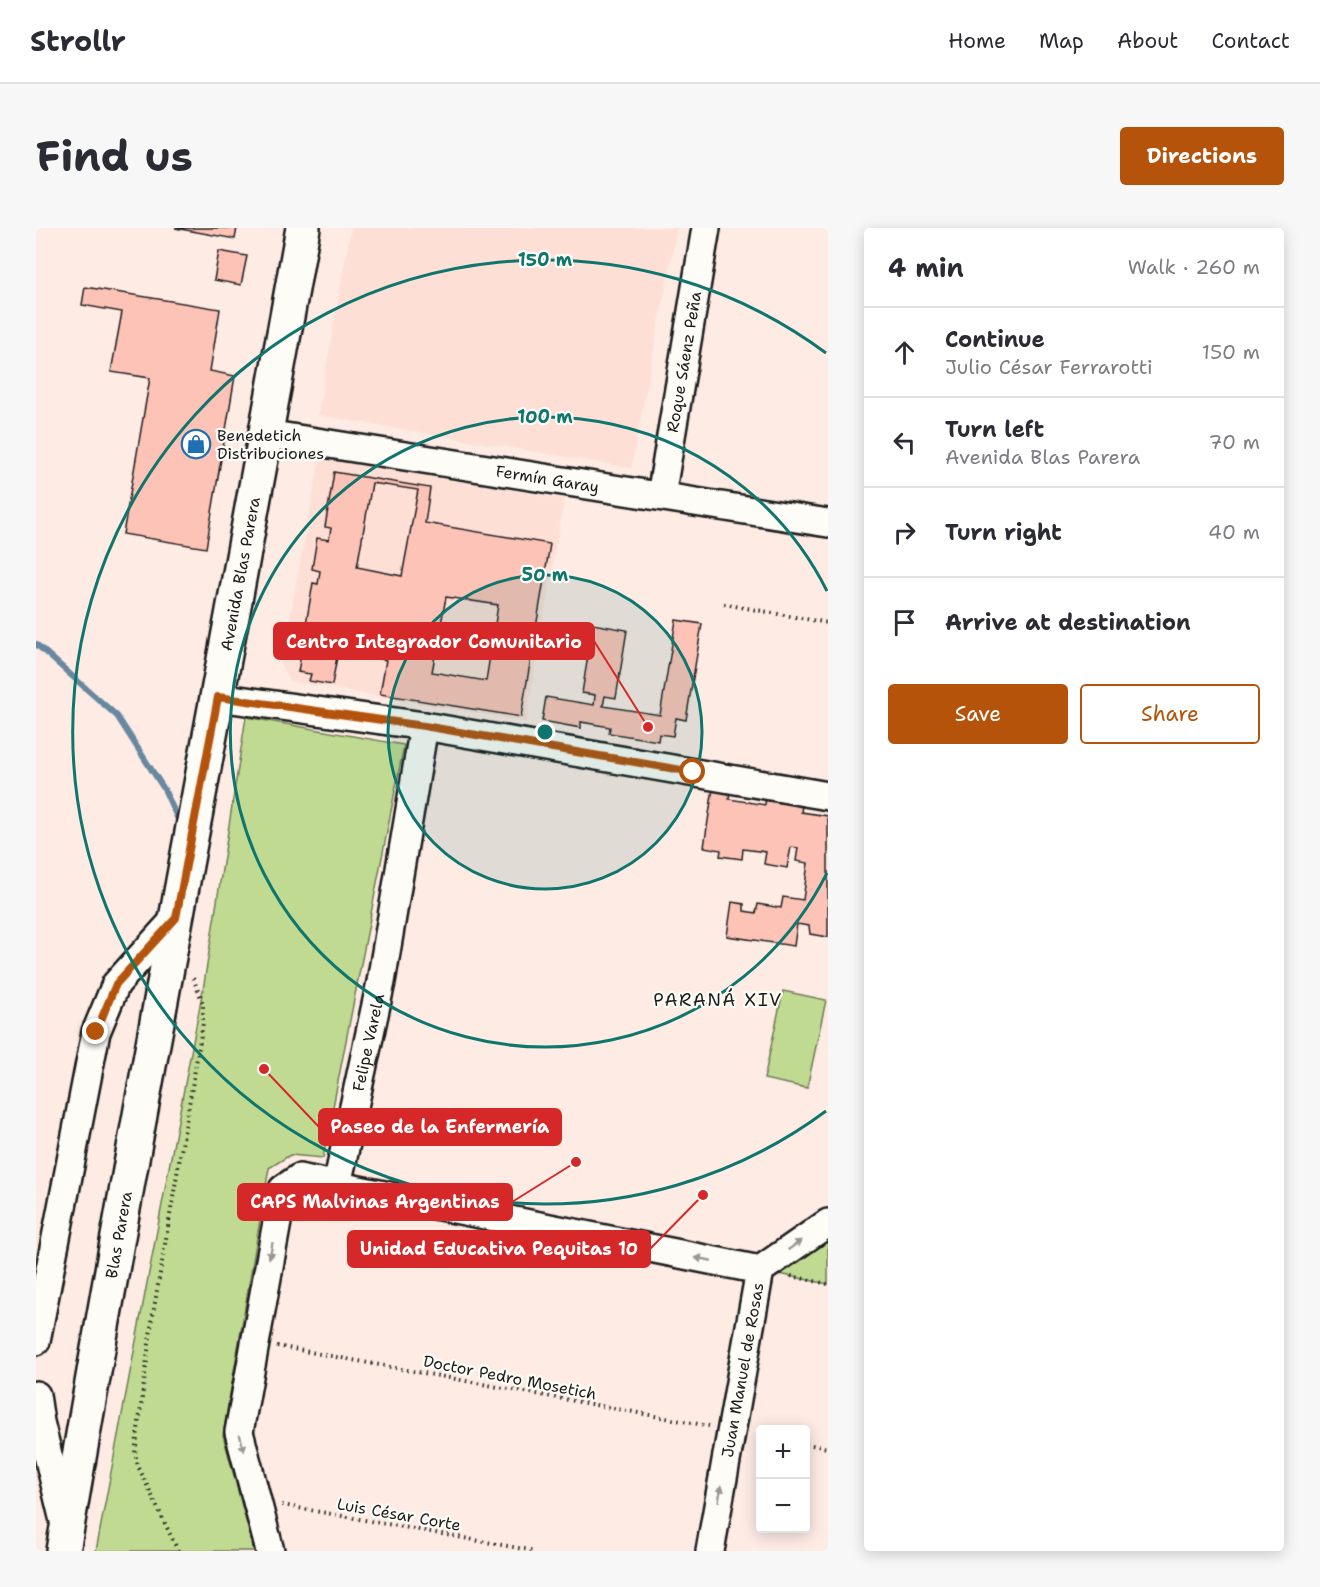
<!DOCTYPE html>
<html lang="en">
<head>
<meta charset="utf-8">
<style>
  body { margin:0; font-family:"Shantell Sans",sans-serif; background:#f7f7f7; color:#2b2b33 }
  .controls { position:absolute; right:18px; bottom:18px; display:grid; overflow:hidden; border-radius:6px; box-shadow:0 3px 15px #0003 }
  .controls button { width:54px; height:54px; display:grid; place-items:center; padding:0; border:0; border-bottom:2px solid #e1e1e2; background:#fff; color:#2b2b33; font:30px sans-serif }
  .stop { position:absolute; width:18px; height:18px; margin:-14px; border:4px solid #b45309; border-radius:50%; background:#fff }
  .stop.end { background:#b45309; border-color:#fff; box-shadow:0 2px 6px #0008 }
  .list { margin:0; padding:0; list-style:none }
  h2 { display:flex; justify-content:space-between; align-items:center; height:78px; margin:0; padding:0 24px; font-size:26px }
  h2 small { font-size:20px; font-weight:400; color:#7c7c81 }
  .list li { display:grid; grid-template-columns:39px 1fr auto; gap:18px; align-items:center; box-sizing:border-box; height:90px; padding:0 24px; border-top:2px solid #e1e1e2 }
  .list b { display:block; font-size:22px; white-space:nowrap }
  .list p { margin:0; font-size:20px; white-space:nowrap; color:#7c7c81 }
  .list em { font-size:20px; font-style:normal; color:#7c7c81 }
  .actions { display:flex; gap:12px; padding:18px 24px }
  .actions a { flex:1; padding:14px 0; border:2px solid #b45309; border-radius:6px; text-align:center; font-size:21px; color:#b45309 }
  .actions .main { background:#b45309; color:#fff }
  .icon { flex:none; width:33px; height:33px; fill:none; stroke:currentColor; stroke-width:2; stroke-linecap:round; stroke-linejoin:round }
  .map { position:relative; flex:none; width:792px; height:1323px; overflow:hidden; border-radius:6px }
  header { display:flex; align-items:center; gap:36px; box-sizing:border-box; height:84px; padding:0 30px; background:#fff; border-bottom:2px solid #e1e1e2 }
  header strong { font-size:28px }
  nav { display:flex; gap:33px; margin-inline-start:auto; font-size:21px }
  .intro { display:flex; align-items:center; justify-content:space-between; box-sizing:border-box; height:144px; padding:0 36px }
  h1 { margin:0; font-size:42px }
  .button { padding:15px 27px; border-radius:6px; background:#b45309; color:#fff; font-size:21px; font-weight:700 }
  main { display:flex; gap:36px; padding:0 36px }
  aside { flex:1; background:#fff; border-radius:6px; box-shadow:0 3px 15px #0003 }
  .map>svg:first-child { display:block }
  .built { fill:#fddfd6 }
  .green { fill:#c0da91; stroke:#6e7b56; stroke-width:1.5 }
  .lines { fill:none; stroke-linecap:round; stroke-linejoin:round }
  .stream { stroke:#6887a0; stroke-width:6 }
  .building { fill:#fec3b7; stroke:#1c1c1c; stroke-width:1.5; fill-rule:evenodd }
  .minor-casing { stroke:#1c1c1c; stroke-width:32 }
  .major-casing { stroke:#1c1c1c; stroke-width:38 }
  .path { stroke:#1c1c1c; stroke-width:4; stroke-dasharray:1.5 4.5; stroke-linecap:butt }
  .minor { stroke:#fdfcf7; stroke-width:27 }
  .major { stroke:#fdfcf7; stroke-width:33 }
  .oneway { fill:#989794 }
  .route { stroke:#b45309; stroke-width:8 }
  .ring { fill:none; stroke:#0f766e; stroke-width:3 }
  .labels { text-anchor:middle; stroke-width:4.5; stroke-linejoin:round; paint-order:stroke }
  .street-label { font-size:16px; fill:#1c1c1c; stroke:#fdfcf7 }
  .poi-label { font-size:16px; fill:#1c1c1c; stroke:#fdfcf7; text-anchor:start }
  .neighbourhood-label { font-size:18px; letter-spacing:1.5px; fill:#1c1c1c; stroke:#fdfcf7 }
  .centre { fill:#0f766e; stroke:#fdfcf7; stroke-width:3 }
  .ring-label { font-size:18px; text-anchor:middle; font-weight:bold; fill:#0f766e; stroke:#fdfcf7; stroke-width:4.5; stroke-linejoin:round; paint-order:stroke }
  .leader { fill:none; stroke:#d62828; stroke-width:2 }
  .callout-dot { fill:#d62828; stroke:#fdfcf7; stroke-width:2 }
  .callout { fill:#d62828; stroke:#d62828; stroke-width:2 }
  .callout-label { font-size:18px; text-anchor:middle; font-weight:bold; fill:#fff }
</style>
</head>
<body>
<header>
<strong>Strollr</strong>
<nav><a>Home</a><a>Map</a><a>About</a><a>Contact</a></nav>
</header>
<div class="intro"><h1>Find us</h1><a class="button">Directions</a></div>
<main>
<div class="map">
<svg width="792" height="1323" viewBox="0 0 792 1323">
  <rect width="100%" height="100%" fill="#fdebe4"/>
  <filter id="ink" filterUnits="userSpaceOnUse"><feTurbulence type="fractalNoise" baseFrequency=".0167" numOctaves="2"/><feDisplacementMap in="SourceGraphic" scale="12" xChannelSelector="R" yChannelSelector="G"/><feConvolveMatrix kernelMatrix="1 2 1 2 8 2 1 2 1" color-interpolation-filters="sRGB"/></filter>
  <g filter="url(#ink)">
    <g class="built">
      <path d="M315,0H641L595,240L282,187Z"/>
      <path d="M284,230L528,271L490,494L254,453L245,437Z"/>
    </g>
    <g class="green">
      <path d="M210,489L368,517L287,930L254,927L233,940L187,1207L218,1323H60L168,756Z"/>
      <path d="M747,763L790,772L771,860L728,851Z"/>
      <path d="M792,995V1056L724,1042Z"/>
    </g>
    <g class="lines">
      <path class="stream" d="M0,416L81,488L128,561L145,598"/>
    </g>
    <g class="building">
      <path d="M139,0H201L199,11Z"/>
      <path d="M183,23L211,28L205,57L178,52Z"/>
      <path d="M49,59L184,81L174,143L199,148L170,320L87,306L114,150L75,144L86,84L46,77Z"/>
      <path d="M298,244L394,260L389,295L514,316L485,489L344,466L350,432L302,423L296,457L273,453L275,446L262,444L277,355L282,356L284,343L276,341L281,310L293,312L295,300L289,299ZM336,255L382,262L366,348L321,339ZM410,369L462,377L450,453L396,444Z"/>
      <path d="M640,392L666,396L650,492L640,490L637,508L623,506L622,513L573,505L574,499L545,494V500L506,493L510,469L558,477L559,467L546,465L557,396L591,402L580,470L569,468L567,478L624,487Z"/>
      <path d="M677,560L694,563L693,571L729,577L730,566L767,571L765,584L792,588V709L774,706L773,698L761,696L758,718L691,708L696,674L708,676V683L720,685L722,676L745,680L747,669L767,672L772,635L760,633L762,620L755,619L751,640L728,636L730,624L707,621L706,631L684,628L685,622L668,619Z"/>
    </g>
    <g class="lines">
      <g class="minor-casing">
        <g id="minor">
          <path id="s1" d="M230,206L792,295"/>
          <path id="s2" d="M625,268L670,0"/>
          <path d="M182,469L388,498L792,568"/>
          <path id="s3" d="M301,957L345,754L388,498"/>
          <path d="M0,1113L60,804L80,756L140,690"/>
          <path d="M0,1167L4,1194L29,1297"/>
          <path d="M234,1323L203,1204L247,961L263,950L724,1042"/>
          <path id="s4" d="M674,1323L724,1042L792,995"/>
        </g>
      </g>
      <g class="major-casing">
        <g id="major">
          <path id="s5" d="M27,1323C102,881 188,441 267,0"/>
        </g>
      </g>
      <g class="path">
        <path d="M688,376L792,395"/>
        <path d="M755,1048L792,1056"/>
        <path d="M241,1118L673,1198"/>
        <path d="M770,1216L792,1220"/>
        <path d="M246,1277L499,1323"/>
        <path d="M142,1323L102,1238L99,1225L116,1092L167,795V775L157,750"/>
      </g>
      <use href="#minor" class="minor"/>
      <use href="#major" class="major"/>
    </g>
    <defs><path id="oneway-solid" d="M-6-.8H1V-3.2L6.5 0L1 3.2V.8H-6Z" transform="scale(1.5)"/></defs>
    <g class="oneway">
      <use href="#oneway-solid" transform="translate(759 1017) rotate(-35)"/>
      <use href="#oneway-solid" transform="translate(235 1023) rotate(100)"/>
      <use href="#oneway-solid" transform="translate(667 1031) rotate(-169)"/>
      <use href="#oneway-solid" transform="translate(206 1215) rotate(75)"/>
      <use href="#oneway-solid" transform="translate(684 1265) rotate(-80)"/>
    </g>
  </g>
  <g class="lines" filter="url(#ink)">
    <path class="route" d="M60,804L80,756L140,690L182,469L388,498L657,544"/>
  </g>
  <circle cx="509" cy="504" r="157" fill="#0f766e" fill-opacity=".12"/>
  <g class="ring">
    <circle cx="509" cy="504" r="157"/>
    <path d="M791 645A315 315 0 1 1 791 363"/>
    <path d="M790 883A472 472 0 1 1 790 125"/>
  </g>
  <defs>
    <g id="shop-ring" transform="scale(1.5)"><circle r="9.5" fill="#fdfcf7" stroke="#1f6fb2" stroke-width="1.5"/><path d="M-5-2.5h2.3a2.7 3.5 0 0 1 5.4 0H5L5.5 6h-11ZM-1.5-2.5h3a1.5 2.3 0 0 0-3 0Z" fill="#1f6fb2"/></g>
  </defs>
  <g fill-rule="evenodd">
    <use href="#shop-ring" x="160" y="216"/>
  </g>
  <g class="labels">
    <g class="street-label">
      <text dy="6" stroke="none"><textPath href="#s2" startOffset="136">Roque Sáenz Peña</textPath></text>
      <text dy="6" stroke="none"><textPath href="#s1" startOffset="285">Fermín Garay</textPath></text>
      <text dy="6" stroke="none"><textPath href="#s5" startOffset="993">Avenida Blas Parera</textPath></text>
      <text dy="6" stroke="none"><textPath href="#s3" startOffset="146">Felipe Varela</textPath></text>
      <text dy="6" stroke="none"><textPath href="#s5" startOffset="321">Blas Parera</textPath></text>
      <text dy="6" stroke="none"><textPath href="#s4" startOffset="184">Juan Manuel de Rosas</textPath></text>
      <text transform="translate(474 1149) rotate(11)" y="6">Doctor Pedro Mosetich</text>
      <text transform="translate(363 1286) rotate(10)" y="6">Luis César Corte</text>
    </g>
    <g class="poi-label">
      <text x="181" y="213">Benedetich<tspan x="181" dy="18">Distribuciones</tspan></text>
    </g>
    <g class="neighbourhood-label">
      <text x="682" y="778">PARANÁ XIV</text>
    </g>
  </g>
  <circle cx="509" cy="504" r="9" class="centre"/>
  <g class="ring-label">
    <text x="509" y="38">150 m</text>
    <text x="509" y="195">100 m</text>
    <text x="509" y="353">50 m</text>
  </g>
  <path class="leader" d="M612 499L558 413M228 841L283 899M540 934L476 974M667 967L614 1021"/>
  <g class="callout-dot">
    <circle cx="612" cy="499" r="6"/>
    <circle cx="228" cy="841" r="6"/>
    <circle cx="540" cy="934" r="6"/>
    <circle cx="667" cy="967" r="6"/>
  </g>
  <g class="callout">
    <rect x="238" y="395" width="320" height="36" rx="6"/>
    <rect x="283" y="881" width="242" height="36" rx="6"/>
    <rect x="202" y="956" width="274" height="36" rx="6"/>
    <rect x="312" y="1003" width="302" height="36" rx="6"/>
  </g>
  <g class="callout-label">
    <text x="398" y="420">Centro Integrador Comunitario</text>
    <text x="404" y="905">Paseo de la Enfermería</text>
    <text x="339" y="980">CAPS Malvinas Argentinas</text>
    <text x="463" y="1027">Unidad Educativa Pequitas 10</text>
  </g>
</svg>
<div class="controls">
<button>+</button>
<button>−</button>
</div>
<div class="stop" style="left:657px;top:544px"></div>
<div class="stop end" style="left:60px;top:804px"></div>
</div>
<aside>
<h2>4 min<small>Walk · 260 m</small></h2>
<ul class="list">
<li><svg class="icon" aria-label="ahead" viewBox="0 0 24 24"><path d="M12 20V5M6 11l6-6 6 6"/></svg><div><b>Continue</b><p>Julio César Ferrarotti</p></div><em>150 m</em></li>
<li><svg class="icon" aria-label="left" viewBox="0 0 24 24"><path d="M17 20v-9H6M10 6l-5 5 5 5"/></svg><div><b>Turn left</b><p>Avenida Blas Parera</p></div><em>70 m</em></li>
<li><svg class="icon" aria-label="right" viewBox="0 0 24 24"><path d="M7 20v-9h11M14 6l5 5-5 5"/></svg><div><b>Turn right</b></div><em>40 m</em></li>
<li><svg class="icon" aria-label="arrive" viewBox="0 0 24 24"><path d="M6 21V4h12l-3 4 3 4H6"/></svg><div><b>Arrive at destination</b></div></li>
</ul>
<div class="actions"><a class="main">Save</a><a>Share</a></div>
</aside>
</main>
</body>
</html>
